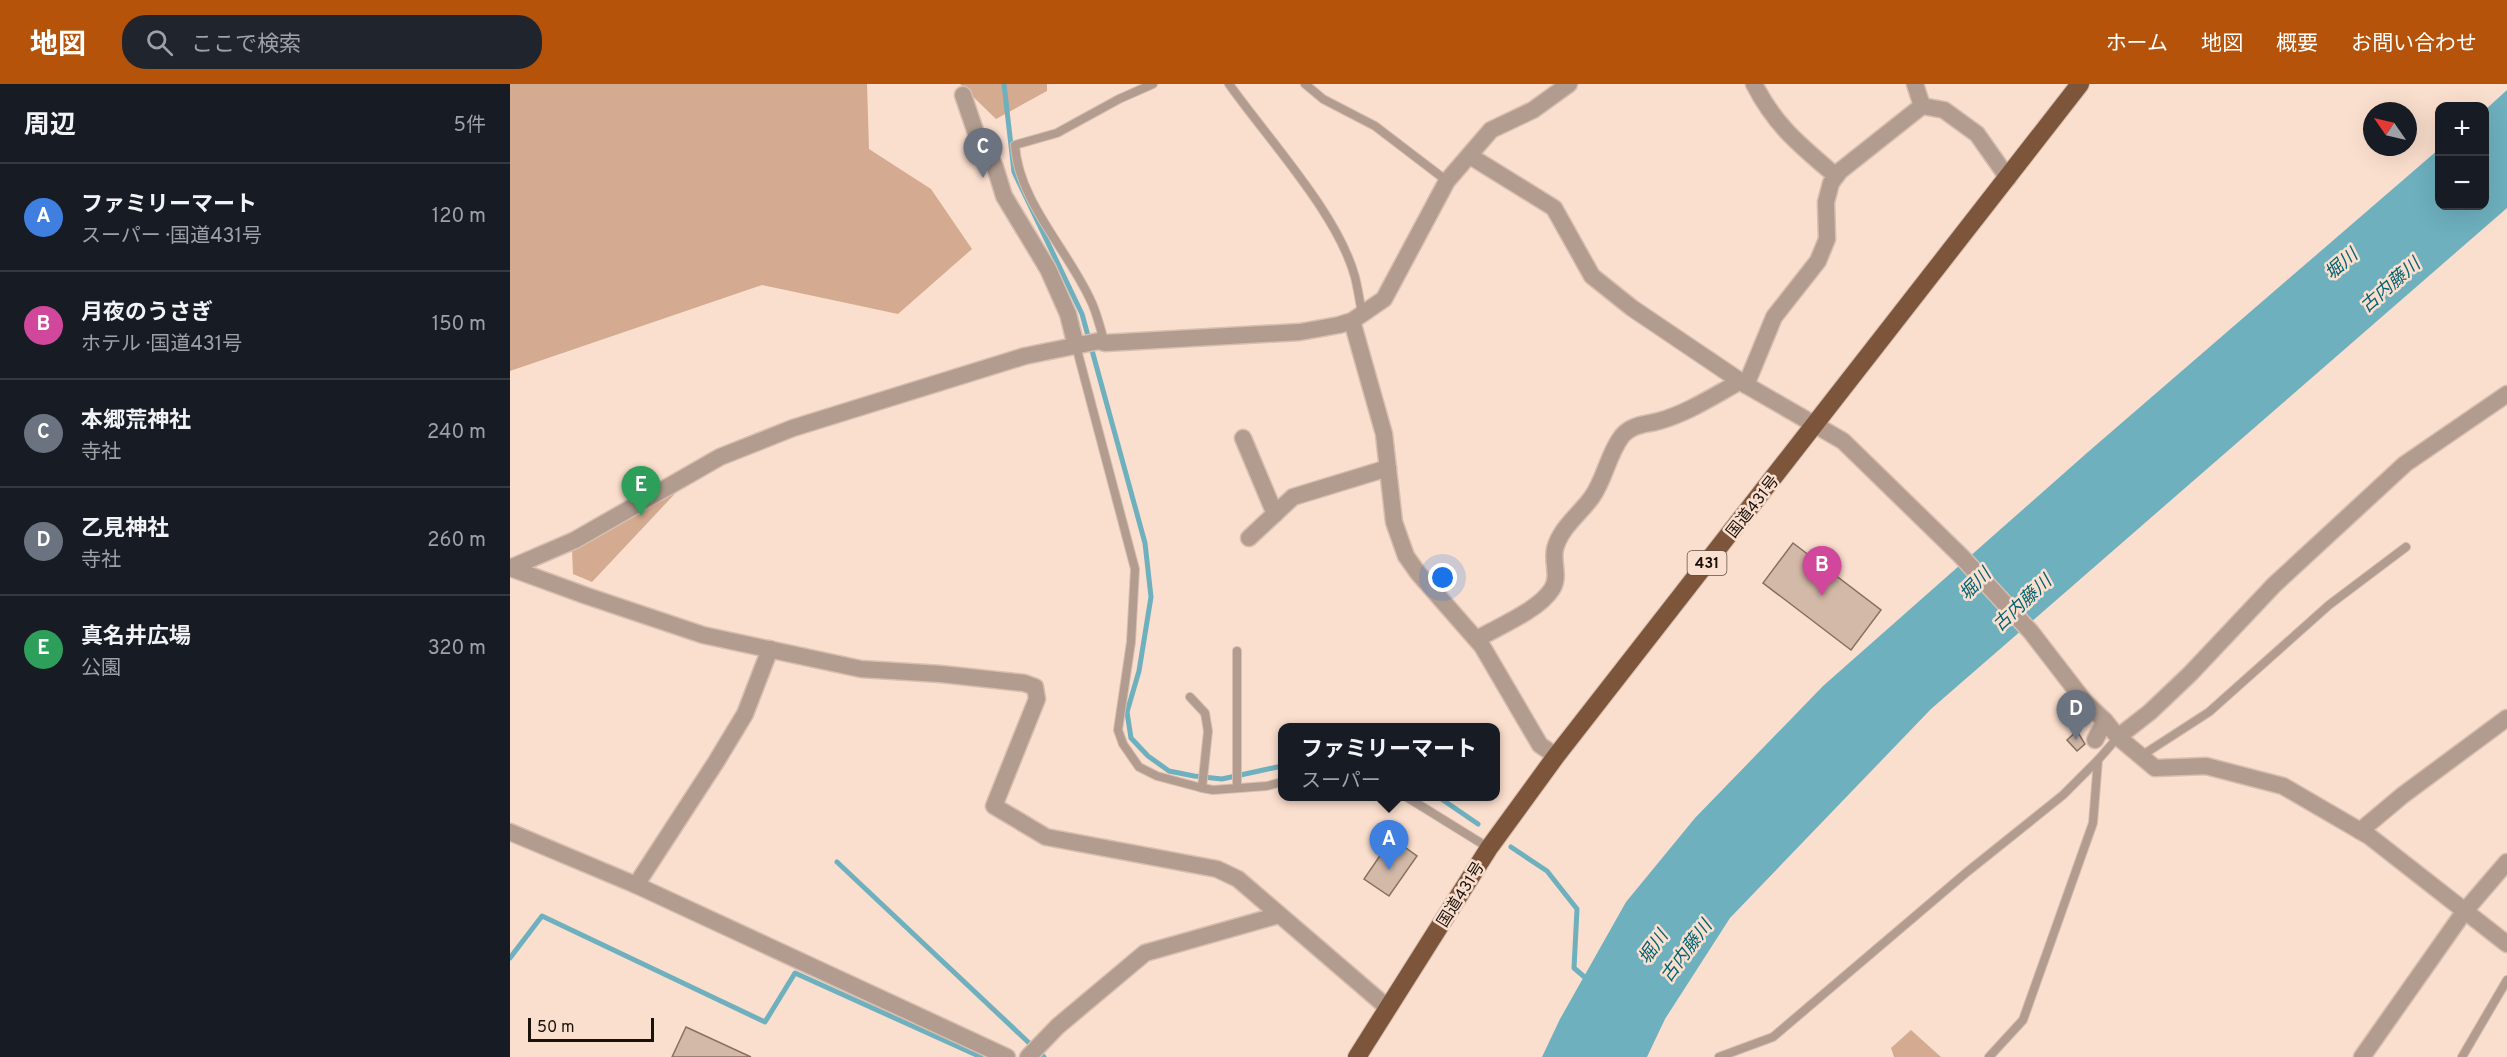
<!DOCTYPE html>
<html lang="ja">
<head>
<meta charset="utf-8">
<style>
  body { margin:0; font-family:Overpass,"Noto Sans JP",sans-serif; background:#20242c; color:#f1f3f6 }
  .controls { position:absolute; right:18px; top:18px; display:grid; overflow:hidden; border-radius:12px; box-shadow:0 6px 24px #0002 }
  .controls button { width:54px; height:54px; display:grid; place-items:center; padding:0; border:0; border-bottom:2px solid #363941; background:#171b24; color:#f1f3f6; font:30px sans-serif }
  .compass { position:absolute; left:1853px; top:18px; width:54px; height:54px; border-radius:50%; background:#171b24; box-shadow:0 6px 24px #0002; rotate:304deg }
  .scale { position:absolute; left:18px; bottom:15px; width:126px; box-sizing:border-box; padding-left:6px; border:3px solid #1a110b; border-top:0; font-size:16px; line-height:21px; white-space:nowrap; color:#1a110b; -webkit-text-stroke:4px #fbdfce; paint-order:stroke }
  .you { position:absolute; left:933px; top:494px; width:21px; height:21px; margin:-15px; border:4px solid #fff; border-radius:50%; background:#1a73e8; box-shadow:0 0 0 9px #1a73e833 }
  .badge { display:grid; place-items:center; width:39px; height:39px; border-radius:50%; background:#b45309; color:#fff; font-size:20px; font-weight:700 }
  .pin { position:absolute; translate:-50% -50px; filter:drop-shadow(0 2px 3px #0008) }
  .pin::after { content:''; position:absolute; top:32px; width:21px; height:18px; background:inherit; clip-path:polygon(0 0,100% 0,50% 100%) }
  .popup { position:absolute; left:768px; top:639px; width:222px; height:78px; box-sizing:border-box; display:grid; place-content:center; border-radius:12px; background:#171b24; filter:drop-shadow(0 2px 4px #0005); font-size:20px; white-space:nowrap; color:#9ea1a6 }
  .popup b { font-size:22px; color:#f1f3f6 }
  .popup::after { content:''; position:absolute; left:50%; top:100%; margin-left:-12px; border:12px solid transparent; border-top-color:#171b24 }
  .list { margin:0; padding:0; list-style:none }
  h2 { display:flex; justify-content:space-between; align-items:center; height:78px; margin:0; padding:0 24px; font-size:26px }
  h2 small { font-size:20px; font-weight:400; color:#9ea1a6 }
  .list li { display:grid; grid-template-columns:39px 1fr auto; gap:18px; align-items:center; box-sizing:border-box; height:108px; padding:0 24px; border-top:2px solid #363941 }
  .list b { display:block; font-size:22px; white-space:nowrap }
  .list p { margin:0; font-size:20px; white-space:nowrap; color:#9ea1a6 }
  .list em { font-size:20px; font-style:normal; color:#9ea1a6 }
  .icon { flex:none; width:33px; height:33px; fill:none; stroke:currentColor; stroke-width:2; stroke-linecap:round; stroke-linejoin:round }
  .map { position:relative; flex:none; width:1997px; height:973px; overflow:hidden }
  header { display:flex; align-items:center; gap:36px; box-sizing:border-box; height:84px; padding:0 30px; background:#b45309; color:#fff }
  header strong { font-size:28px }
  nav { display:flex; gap:33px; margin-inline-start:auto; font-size:21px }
  .search { width:420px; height:54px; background:#20242c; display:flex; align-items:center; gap:15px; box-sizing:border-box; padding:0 21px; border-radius:24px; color:#9ea1a6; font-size:22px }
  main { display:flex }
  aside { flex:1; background:#171b24 }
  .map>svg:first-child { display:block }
  .green { fill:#d4ab90 }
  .water { fill:#6eb0be }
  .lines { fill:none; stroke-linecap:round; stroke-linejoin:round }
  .stream { stroke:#6eb0be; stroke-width:5 }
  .building { fill:#d3b9a8; stroke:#887060; stroke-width:1.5 }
  .service-casing { stroke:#d7beaf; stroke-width:10 }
  .minor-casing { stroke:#d7beaf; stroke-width:19 }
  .trunk-casing { stroke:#d7beaf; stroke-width:20 }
  .service { stroke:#b19c8f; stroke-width:8 }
  .minor { stroke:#b19c8f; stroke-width:16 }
  .trunk { stroke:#7c553a; stroke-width:18 }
  .labels { text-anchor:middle; stroke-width:5; stroke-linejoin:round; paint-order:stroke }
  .shield { fill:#fbdfce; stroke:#5e4f46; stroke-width:1.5 }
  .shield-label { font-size:15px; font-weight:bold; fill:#1a110b }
  .street-label { font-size:16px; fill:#1a110b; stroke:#fbdfce }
  .water-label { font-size:18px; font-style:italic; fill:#006271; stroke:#fbdfce }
</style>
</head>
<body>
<header>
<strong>地図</strong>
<div class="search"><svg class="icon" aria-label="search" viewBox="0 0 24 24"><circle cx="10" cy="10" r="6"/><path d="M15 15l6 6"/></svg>ここで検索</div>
<nav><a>ホーム</a><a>地図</a><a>概要</a><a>お問い合わせ</a></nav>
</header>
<main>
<aside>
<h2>周辺<small>5件</small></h2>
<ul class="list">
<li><span class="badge" style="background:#3f7fe0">A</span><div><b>ファミリーマート</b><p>スーパー · 国道431号</p></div><em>120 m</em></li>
<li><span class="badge" style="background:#d1479c">B</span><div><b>月夜のうさぎ</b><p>ホテル · 国道431号</p></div><em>150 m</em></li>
<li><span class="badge" style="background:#6b7280">C</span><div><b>本郷荒神社</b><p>寺社</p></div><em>240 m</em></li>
<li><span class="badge" style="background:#6b7280">D</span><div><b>乙見神社</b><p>寺社</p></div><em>260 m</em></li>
<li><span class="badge" style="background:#2e9e5b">E</span><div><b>真名井広場</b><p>公園</p></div><em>320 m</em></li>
</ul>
</aside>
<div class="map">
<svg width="1997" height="973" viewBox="0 0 1997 973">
  <rect width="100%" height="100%" fill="#fbdfce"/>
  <g class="green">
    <path d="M0,0H357L359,65L421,105L462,165L388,230L252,201L0,287Z"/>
    <path d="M450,0H537V7L486,35Z"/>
    <path d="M175,399L82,498L63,490L62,465Z"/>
    <path d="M1401,946L1431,973H1384L1381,964Z"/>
  </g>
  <path class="water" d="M1997,6V124L1421,625L1220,834L1155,935L1137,973H1032L1050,935L1116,818L1185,734L1313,602L1578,368L1929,65L1930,122H1974L1975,26Z"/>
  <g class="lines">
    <g class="stream">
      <path d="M494,0L504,88L572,230L635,459L641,513L629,587L617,628L621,654L638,672L659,687L684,692L712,695L772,682"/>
      <path d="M927,712L968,740"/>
      <path d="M1001,763L1037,787L1067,825L1064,884L1078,896"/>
      <path d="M327,778L534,973"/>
      <path d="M0,874L32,832L255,938L285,889L471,973"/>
    </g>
  </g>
  <g class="building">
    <path d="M1283,459L1371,526L1341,566L1253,499Z"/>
    <path d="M1567,647L1575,660L1567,667L1557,656Z"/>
    <path d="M882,754L907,772L879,812L854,795Z"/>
    <path d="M176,943L241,973H162Z"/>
  </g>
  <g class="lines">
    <g class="service-casing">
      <g id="service">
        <path d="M719,0C758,55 828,130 845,193C848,205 850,218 852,230"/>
        <path d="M795,0L813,15L865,42L937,97"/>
        <path d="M595,259C590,245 587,228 580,215C557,165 508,116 505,61L547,49L609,15L643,0"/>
        <path d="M566,262L625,485L621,558L608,646L613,660L629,683L647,692L692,704L703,706L757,702L772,698"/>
        <path d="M727,567V704"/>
        <path d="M680,613L695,629L698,647L692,704"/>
        <path d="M1631,672L1699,628L1819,521L1896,463"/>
        <path d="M895,712L979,764"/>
        <path d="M1209,973L1263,953L1457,788L1553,711L1588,676"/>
        <path d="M1479,973L1513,936L1583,739L1588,676L1608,653"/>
        <path d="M1952,973L1997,896"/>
      </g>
    </g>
    <g class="minor-casing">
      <g id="minor">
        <path d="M1244,0C1266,43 1291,62 1326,92"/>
        <path d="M1405,0L1412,22"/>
        <path d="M453,11L468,55L478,68L485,83L494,112L538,185L558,230L566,262"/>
        <path d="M960,72L1044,124L1082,192L1122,224L1236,301L1333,357L1451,472L1521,548L1575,618L1595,637L1608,653L1645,684L1696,682L1773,702L1859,752L1997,860"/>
        <path d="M842,237L874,350L884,438L896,472L908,489L972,562L1030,661L1046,672"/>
        <path d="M1236,301L1264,233L1308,177L1317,155L1316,118L1321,99L1330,87L1412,22L1434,26L1467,50L1498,94"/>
        <path d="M733,354L765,430"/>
        <path d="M739,454L783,413L878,384"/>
        <path d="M0,484L65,456L210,373L283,344L515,272L589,257L595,259L790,248L829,241L842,237L874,215L937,97L981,46L1023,26L1059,0"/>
        <path d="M0,484L77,512L193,551L351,585L431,590L514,599L525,603L527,615L484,722L536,753L707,785L728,795L878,924"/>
        <path d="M967,555C988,543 1029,526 1042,505C1050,493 1042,478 1045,465C1050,444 1070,430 1082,413C1095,395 1098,370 1112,352C1122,340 1135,341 1149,337C1178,329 1205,311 1231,297"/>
        <path d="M1608,653L1640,628L1680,590L1764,501L1895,380L1997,310"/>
        <path d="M1585,656L1595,637"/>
        <path d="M1850,747L1893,711L1997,634"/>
        <path d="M0,748L126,801L497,973"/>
        <path d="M126,801L206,678L235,630L260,565"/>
        <path d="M518,973L548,942L635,869L769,831"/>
        <path d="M1852,973L1954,828L1997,778"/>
      </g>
    </g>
    <g class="trunk-casing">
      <path id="trunk" d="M847,973L979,764L1046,672L1570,0"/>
    </g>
    <use href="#service" class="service"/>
    <use href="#minor" class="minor"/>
    <use href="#trunk" class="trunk"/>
  </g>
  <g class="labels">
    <rect class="shield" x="1177.5" y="467" width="39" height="24" rx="4.5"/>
    <g class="shield-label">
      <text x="1197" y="484">431</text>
    </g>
    <g class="street-label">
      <text transform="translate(1242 422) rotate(-52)" y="6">国道431号</text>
      <text transform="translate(950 810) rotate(-58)" y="6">国道431号</text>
    </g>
    <g class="water-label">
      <text transform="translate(1831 180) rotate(-41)" y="6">堀川</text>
      <text transform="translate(1880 201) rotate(-41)" y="6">古内藤川</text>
      <text transform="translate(1465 500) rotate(-46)" y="6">堀川</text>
      <text transform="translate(1512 519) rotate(-43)" y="6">古内藤川</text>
      <text transform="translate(1143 863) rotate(-55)" y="6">堀川</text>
      <text transform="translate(1176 867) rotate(-53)" y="6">古内藤川</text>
    </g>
  </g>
</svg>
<div class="controls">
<button>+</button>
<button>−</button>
</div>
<svg class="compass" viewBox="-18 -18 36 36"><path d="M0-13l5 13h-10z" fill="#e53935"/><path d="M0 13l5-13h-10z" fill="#9ea1a6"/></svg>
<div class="scale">50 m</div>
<div class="you"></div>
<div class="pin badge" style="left:879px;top:786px;background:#3f7fe0">A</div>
<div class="popup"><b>ファミリーマート</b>スーパー</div>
<div class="pin badge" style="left:1312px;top:512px;background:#d1479c">B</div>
<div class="pin badge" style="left:473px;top:94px;background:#6b7280">C</div>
<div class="pin badge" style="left:1566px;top:656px;background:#6b7280">D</div>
<div class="pin badge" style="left:131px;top:432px;background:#2e9e5b">E</div>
</div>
</main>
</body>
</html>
